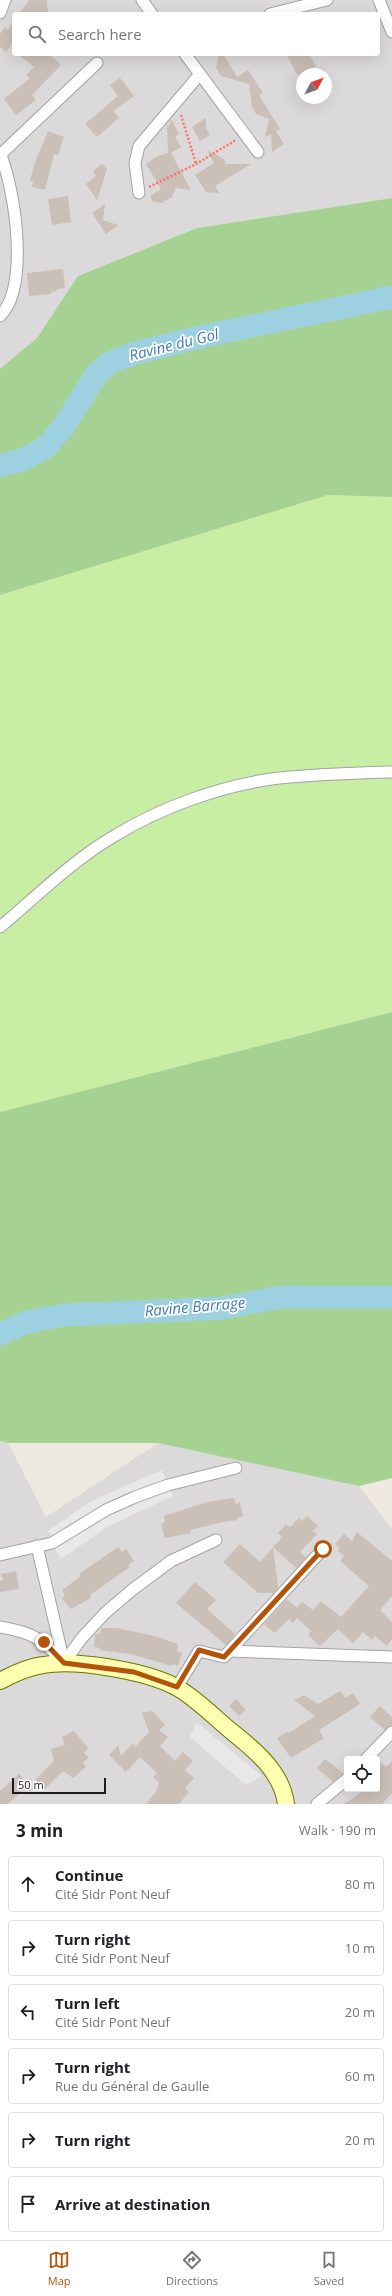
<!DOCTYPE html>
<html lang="en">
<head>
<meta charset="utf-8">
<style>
  body { margin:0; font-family:"Open Sans",sans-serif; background:#f6f6f6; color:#202124 }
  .controls { position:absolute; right:12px; bottom:12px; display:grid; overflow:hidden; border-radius:4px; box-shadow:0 4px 16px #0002 }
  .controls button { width:36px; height:36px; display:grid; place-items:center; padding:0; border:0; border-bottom:1px solid #e0e0e0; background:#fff; color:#202124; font:20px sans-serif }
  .compass { position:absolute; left:296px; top:68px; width:36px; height:36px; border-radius:50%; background:#fff; box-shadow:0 4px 16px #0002; rotate:49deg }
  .scale { position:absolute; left:12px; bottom:10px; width:94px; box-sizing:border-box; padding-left:4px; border:2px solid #1c1c1c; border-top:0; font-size:11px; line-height:14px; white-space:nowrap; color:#1c1c1c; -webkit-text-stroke:3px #fff; paint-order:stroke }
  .stop { position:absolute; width:12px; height:12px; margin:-9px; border:3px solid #b45309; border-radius:50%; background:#fff }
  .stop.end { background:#b45309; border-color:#fff; box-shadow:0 1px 4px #0008 }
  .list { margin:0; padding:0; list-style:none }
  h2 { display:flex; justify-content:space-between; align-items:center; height:52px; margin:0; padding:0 16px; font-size:17px }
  h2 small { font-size:13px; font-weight:400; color:#757577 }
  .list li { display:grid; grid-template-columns:26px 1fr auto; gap:12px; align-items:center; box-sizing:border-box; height:56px; margin:0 8px 8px; padding:0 8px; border:1px solid #e0e0e0; border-radius:4px }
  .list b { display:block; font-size:15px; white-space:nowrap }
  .list p { margin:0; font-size:13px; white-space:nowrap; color:#757577 }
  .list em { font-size:13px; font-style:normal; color:#757577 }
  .icon { flex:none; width:22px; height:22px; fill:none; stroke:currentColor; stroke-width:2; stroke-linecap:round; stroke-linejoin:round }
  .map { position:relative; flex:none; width:392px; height:1804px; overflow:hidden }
  .search { position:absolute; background:#fff; box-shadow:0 4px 16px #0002; left:12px; right:12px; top:12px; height:44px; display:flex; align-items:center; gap:10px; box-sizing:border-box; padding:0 14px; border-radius:4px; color:#757577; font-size:15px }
  .sheet { height:436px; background:#fff }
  nav { display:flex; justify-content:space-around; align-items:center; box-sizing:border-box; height:56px; border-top:1px solid #e0e0e0; background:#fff; font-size:11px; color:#757577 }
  nav a { display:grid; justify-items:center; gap:2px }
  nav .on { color:#b45309 }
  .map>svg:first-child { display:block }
  .residential { fill:#dbd9d9; fill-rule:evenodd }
  .grass { fill:#c7eea2 }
  .forest { fill:#a5d292 }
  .parking { fill:#e8e8e8 }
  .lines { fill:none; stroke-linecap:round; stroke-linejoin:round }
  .river { stroke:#9dd1e1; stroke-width:23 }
  .building { fill:#cbc0b7 }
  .minor-casing { stroke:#a3a3a3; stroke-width:13 }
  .secondary-casing { stroke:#6a7700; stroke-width:18 }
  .path { stroke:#ff7262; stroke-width:2.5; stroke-dasharray:2 2; stroke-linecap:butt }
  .minor { stroke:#fff; stroke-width:11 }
  .secondary { stroke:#fbffaf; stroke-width:16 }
  .route { stroke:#b45309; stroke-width:5 }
  .labels { text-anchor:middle; stroke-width:3.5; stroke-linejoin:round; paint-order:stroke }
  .water-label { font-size:15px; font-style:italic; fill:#417ab3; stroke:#fff }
</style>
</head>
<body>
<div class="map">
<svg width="392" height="1804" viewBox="0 0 392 1804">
  <rect width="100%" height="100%" fill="#efeae1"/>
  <g class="residential">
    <path d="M0,0H392V198L197,228L78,276L37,338L0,369ZM14,14H378V54H14ZM302,74H326V98H302Z"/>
    <path d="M0,1442L8,1443L46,1517L158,1443L359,1486L392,1529V1804H0ZM347,1759H377V1789H347Z"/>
  </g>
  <path class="grass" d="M328,495L392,497V1012L0,1112V595Z"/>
  <g class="forest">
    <path d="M392,198V497L328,495L0,595V369L37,338L78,276L197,228Z"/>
    <path d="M392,1012V1478L359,1486L158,1443H8L0,1441V1112Z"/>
  </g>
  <g class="parking">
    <path d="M162,1470L173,1496L109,1526L61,1559L52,1543L56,1540L48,1531L91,1501Z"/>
    <path d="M196,1722L262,1776L246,1785L190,1737Z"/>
  </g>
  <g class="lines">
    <g class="river">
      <path d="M0,466L22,460L45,448L63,427L98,372L111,362L135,353L204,336L392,297"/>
      <path d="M0,1334L27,1322L64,1315L222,1308L281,1297H392"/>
    </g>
  </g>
  <g class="building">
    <path d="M29,0H47L48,13L19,14Z"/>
    <path d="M14,21V42L6,52L0,47V34L5,27L8,30Z"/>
    <path d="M18,54H49L61,65L32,95L36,100L16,115L4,99L30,78L26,75L34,67Z"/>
    <path d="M219,54H223L237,77L248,70L263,93L259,95L280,129L276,131L284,144L272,152L271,134L265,137L269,119L256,114L252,107L249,84L221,76L216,68Z"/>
    <path d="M286,54H309L316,66L298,76Z"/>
    <path d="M120,78L134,96L113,111L119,118L97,137L85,124L118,96L110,85Z"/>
    <path d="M206,118V129L210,135L200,141L192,127Z"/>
    <path d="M171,119L179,134L175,137L181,147L171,153L191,190L176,188L172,197L162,203L153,202L150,196L161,189L146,164L156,157L168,153L167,124L169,126Z"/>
    <path d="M48,131L64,137L58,155L54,154L45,190L32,187L33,181H30L34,165Z"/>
    <path d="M207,150L224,159L226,164H251L215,186L219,193L206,192L195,175L214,163Z"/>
    <path d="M102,164L107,169L97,200L86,184L96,176L93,171Z"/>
    <path d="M68,196L71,222L52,225L48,199Z"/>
    <path d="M105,204L103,220L118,225L106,234L92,213Z"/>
    <path d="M63,269L65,288L57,289V291L51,292V294L29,296L27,273Z"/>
    <path d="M234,1498L236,1504L240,1502L243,1516L237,1518L238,1520L222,1522L190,1530L191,1533L165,1538L161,1524L165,1522L164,1516L207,1502Z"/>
    <path d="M307,1516L318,1526L313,1531L317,1534L300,1552L306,1557L296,1568L273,1547L278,1587L274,1593H258L223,1562L240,1544L260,1562L282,1537L278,1533L286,1524L290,1527L299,1518L302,1521Z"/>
    <path d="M357,1532L392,1561V1596L380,1610L392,1622V1639L387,1646L375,1636L372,1640L363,1632L353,1643L338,1629L320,1646L308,1635L311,1631L297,1618L293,1623L289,1619L274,1633L264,1624L287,1599L297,1608L302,1602L313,1610L321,1601L341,1617L369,1586L340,1561L344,1556L338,1551L340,1548L335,1544L344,1534L352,1541Z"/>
    <path d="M118,1547L122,1552L126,1549L134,1561L128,1565L130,1567L90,1595L91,1598L71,1609L62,1598L65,1596L62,1590L81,1576L79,1574Z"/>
    <path d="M16,1571L19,1589L0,1592V1581L3,1580L1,1574Z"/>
    <path d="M195,1582L216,1600L207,1609L235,1634L226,1645L176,1603Z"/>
    <path d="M101,1628H116L155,1636L178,1644L177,1651L182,1653L178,1666L172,1664L171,1666L131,1654L99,1650L100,1648L94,1647L95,1634H100Z"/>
    <path d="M340,1691L345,1698L353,1693L360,1704L319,1730L324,1738L291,1758L277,1738L287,1732L289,1733L315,1716L294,1700L304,1695L318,1704Z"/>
    <path d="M236,1699L246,1710L239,1716L229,1706Z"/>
    <path d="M380,1706L392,1717V1725L385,1730L370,1717Z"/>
    <path d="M152,1711L165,1725L159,1730L168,1737L160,1746L175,1761L183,1752L193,1761L185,1770L194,1778L185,1788L189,1792L179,1804H146L157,1790L159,1782L153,1777L157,1773L140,1757L126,1772L109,1755L118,1745L121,1756L133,1743L135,1747L149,1732L142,1713Z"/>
    <path d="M74,1731L88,1748L84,1753L89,1757L83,1763L86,1767L73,1778L63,1771L45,1789L35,1780L54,1761L51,1749L65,1745L62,1737Z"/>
    <path d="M325,1759L343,1773L333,1782L317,1768Z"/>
    <path d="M377,1759L386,1767L392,1761V1793L382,1804H344L366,1789H377Z"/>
    <path d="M19,1774L29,1785L8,1804H0V1791Z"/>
  </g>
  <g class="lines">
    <g class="minor-casing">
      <g id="minor">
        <path d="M142,0L152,14"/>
        <path d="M379,0L392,32"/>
        <path d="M0,13L5,0"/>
        <path d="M270,14L327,0"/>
        <path d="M185,54L258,152"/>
        <path d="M0,153C15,189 30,287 0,316"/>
        <path d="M0,155L97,63"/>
        <path d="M139,193L135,163L139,146L200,74"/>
        <path d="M0,927C37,896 74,859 116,835C162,807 218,787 271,779C311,774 352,773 392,772"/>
        <path d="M37,1546L64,1663"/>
        <path d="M0,1555L52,1543L106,1510L135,1497L168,1485L236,1468"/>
        <path d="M0,1627C34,1633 40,1638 64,1662"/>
        <path d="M230,1651L392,1657"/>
        <path d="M64,1663L81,1639L105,1613L132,1590L171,1561L216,1540"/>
        <path d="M177,1687L199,1651L224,1657L323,1549"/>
        <path d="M366,1759L392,1732"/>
        <path d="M317,1804L347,1779"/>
      </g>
    </g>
    <g class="secondary-casing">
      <path id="secondary" d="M0,1681C13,1674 28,1667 43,1665C76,1659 146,1671 176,1687C196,1698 214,1717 231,1731C255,1750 282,1772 286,1804"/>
    </g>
    <g class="path">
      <path d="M181,115L196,164"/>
      <path d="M149,187L196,164L236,140"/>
    </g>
    <use href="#minor" class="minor"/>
    <use href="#secondary" class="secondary"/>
  </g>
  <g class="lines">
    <path class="route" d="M44,1642L64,1663L134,1672L177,1687L199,1650L224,1657L323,1549"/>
  </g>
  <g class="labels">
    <g class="water-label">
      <text transform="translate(174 345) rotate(-14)" y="5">Ravine du Gol</text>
      <text transform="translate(195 1307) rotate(-5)" y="5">Ravine Barrage</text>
    </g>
  </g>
</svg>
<div class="controls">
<button><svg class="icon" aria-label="locate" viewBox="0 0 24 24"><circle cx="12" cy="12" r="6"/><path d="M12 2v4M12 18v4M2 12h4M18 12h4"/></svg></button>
</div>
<svg class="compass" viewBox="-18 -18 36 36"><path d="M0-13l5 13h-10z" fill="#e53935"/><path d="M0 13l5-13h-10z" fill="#757577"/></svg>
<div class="scale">50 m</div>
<div class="stop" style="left:323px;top:1549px"></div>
<div class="stop end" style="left:44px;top:1642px"></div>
<div class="search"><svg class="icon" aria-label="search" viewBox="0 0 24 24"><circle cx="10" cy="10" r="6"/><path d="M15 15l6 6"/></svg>Search here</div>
</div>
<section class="sheet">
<h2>3 min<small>Walk · 190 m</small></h2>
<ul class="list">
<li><svg class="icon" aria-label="ahead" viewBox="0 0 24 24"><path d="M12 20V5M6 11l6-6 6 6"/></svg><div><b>Continue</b><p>Cité Sidr Pont Neuf</p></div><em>80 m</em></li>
<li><svg class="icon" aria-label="right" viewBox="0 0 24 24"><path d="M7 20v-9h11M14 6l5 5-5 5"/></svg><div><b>Turn right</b><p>Cité Sidr Pont Neuf</p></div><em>10 m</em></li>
<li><svg class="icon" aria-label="left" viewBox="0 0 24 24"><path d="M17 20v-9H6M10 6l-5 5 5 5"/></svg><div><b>Turn left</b><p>Cité Sidr Pont Neuf</p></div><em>20 m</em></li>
<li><svg class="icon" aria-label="right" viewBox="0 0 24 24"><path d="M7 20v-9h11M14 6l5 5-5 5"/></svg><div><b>Turn right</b><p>Rue du Général de Gaulle</p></div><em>60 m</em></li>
<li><svg class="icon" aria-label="right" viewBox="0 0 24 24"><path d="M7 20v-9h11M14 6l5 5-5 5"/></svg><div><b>Turn right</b></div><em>20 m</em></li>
<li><svg class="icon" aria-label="arrive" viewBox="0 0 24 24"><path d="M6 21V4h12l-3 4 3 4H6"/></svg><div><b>Arrive at destination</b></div></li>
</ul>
</section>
<nav>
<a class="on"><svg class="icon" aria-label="map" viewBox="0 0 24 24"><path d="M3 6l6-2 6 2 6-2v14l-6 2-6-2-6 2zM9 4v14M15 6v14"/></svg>Map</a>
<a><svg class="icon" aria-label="directions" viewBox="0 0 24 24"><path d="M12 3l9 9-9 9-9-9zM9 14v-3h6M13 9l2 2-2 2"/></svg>Directions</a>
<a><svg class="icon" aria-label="saved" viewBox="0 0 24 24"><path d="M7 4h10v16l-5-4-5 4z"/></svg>Saved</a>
</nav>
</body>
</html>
